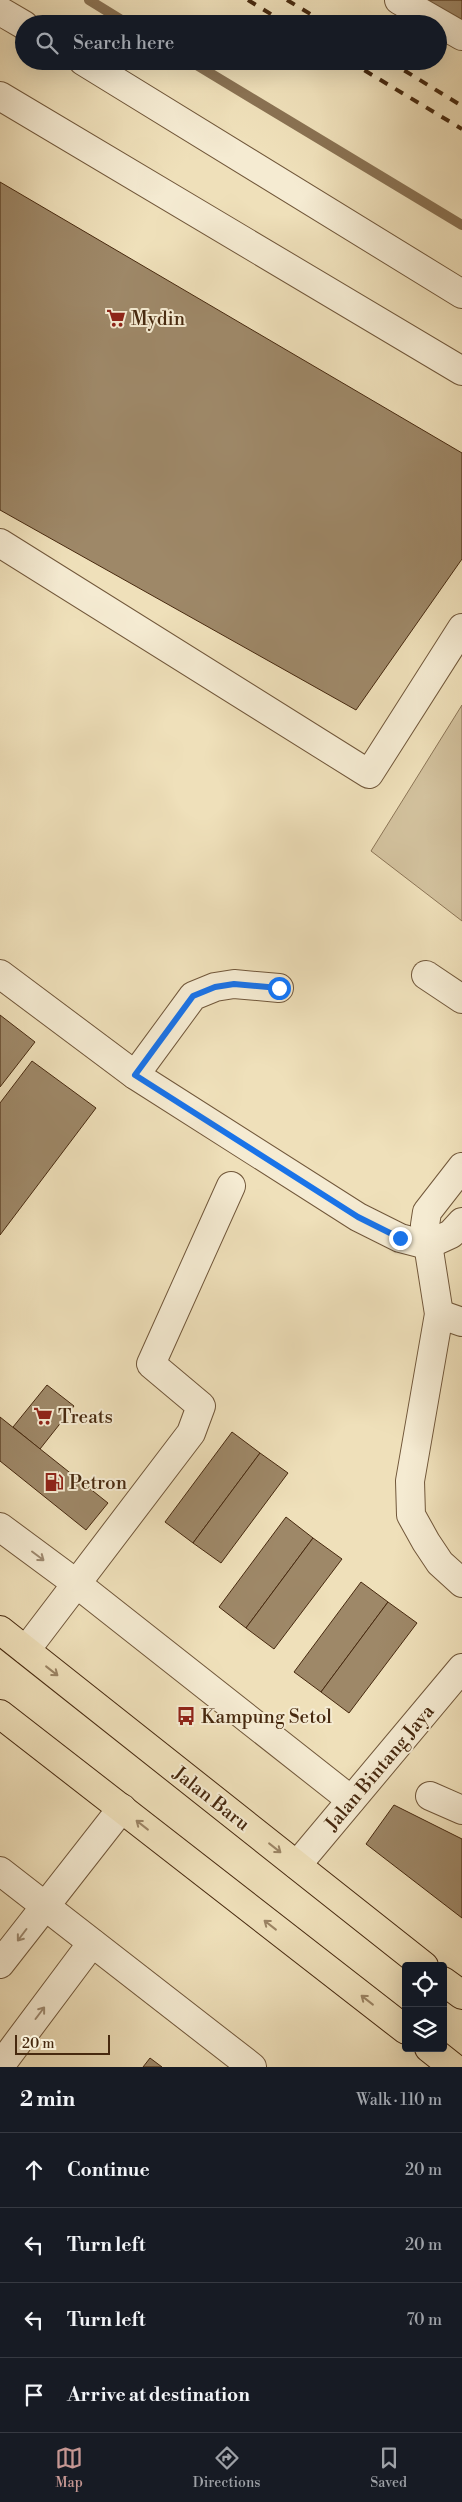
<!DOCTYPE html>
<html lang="en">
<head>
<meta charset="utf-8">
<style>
  body { margin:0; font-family:"Libre Bodoni",serif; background:#20242c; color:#f1f3f6 }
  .controls { position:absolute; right:15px; bottom:15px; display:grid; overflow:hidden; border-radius:5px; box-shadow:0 5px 20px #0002 }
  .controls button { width:45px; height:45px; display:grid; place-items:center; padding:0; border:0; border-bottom:1px solid #363941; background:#171b24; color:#f1f3f6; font:25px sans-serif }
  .scale { position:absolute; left:15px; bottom:12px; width:95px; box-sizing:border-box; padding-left:5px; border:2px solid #47290f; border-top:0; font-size:14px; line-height:18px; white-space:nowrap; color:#47290f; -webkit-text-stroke:4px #f5ebd2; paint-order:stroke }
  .stop { position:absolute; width:15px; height:15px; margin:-11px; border:4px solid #1a73e8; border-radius:50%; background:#fff }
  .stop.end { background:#1a73e8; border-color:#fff; box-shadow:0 1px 5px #0008 }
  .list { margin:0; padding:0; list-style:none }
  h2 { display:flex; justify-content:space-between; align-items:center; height:65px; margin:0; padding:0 20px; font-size:21px }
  h2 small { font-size:16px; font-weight:400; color:#9ea1a6 }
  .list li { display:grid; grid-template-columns:32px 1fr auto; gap:15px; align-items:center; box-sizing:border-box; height:75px; padding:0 20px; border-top:1px solid #363941 }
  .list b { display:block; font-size:19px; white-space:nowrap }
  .list em { font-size:16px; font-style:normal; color:#9ea1a6 }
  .icon { flex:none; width:28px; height:28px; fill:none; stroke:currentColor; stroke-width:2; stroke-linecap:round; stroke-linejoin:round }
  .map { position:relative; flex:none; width:462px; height:2067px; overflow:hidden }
  .search { position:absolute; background:#171b24; box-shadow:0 5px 20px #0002; left:15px; right:15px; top:15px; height:55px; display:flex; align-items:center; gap:12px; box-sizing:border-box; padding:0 18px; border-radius:28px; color:#9ea1a6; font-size:19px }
  .sheet { height:365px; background:#171b24 }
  nav { display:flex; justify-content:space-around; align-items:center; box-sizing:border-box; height:70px; border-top:1px solid #363941; background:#171b24; font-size:14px; color:#9ea1a6 }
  nav a { display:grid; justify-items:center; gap:2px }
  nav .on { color:#c59692 }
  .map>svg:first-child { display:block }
  .green { fill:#d2c19d; stroke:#8c7556 }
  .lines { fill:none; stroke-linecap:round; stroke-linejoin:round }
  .stream { stroke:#8a7253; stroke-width:10 }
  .building { fill:#9e8868; stroke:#47290f }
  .minor-casing { stroke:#71573a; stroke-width:30 }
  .highway-casing { stroke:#47290f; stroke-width:30 }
  .minor { stroke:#f5ebd2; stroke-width:28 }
  .highway { stroke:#efe0ba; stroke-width:28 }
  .rail { stroke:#47290f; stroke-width:4; stroke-dasharray:9 9; stroke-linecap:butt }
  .oneway { stroke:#9e8a70 }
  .oneway2 { stroke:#9b8464 }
  .route { stroke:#1a73e8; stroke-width:6 }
  .labels { text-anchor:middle; stroke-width:4; stroke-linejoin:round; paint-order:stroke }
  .poi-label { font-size:19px; fill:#47290f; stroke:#f5ebd2; text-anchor:start }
  .street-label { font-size:19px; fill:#47290f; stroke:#f5ebd2 }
</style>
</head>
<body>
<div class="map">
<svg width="462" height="2067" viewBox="0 0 462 2067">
  <rect width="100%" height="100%" fill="#efe0ba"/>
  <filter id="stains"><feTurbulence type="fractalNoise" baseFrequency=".004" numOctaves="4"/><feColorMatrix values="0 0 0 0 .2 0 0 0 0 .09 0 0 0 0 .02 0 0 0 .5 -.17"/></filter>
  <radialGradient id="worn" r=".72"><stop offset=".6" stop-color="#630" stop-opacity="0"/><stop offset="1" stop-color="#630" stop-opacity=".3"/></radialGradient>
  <path class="green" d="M462,705V921L371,851Z"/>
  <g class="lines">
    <g class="stream">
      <path d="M89,0L128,24"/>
      <path d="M190,61L462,225"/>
    </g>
  </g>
  <g class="building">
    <path d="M418,0H462V22Z"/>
    <path d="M0,182L462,453V559L356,710L0,510Z"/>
    <path d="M0,1015L35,1042L0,1087Z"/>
    <path d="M32,1061L96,1108L0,1235V1103Z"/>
    <path d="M47,1385L74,1406L40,1449L13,1427Z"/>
    <path d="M0,1417L108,1503L86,1530L0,1461Z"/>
    <path d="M232,1432L260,1453L193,1543L165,1522Z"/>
    <path d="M260,1453L288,1473L221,1563L193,1543Z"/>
    <path d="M286,1517L313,1538L246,1628L219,1607Z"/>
    <path d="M313,1538L342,1559L274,1649L246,1628Z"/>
    <path d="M361,1582L388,1602L321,1692L294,1672Z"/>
    <path d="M388,1602L417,1623L349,1713L321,1692Z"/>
    <path d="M394,1805L462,1839V1918L366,1844Z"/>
    <path d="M150,2058L162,2067H143Z"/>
  </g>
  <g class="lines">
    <g class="minor-casing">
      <g id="minor">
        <path d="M399,0L462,36"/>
        <path d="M0,11L24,25"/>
        <path d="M83,61L462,294"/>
        <path d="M0,96L462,371"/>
        <path d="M0,543L369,774L462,628"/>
        <path d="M0,974L135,1075L358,1217L400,1238L427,1245L451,1234L462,1222"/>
        <path d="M426,975L462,999"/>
        <path d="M135,1075L193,996L215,987L234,984L279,988"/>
        <path d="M462,1167L427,1212L425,1225L439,1314L410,1481L411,1515L426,1542L440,1563L462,1583"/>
        <path d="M439,1314L462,1322"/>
        <path d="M0,1527L77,1584L351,1800"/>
        <path d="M26,1650L191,1433L201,1406L151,1364L231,1186"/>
        <path d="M430,1796L462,1810"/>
        <path d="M297,1865L462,1668"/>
        <path d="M0,1871L252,2067"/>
        <path d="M0,1964L122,1808"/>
        <path d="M0,2066L92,1943"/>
      </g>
    </g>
    <g class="highway-casing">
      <g id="highway">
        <path d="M0,1630L424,1966"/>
        <path d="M0,1714L406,2030"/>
        <path d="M443,1981L462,1995"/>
        <path d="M429,2048L453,2067"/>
      </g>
    </g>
    <use href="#minor" class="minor"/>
    <use href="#highway" class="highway"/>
    <g class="rail">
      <path d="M248,0L287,24"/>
      <path d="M287,0L327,24"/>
      <path d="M349,61L462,129"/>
      <path d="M389,61L462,106"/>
    </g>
  </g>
  <defs><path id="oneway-shaft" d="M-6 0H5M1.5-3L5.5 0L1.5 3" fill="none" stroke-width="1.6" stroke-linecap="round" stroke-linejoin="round" transform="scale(1.25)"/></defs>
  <g class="oneway">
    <use href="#oneway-shaft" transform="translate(38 1556) rotate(37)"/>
    <use href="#oneway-shaft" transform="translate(22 1935) rotate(127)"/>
    <use href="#oneway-shaft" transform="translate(40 2013) rotate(-53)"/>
  </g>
  <g class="oneway2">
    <use href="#oneway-shaft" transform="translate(52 1671) rotate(38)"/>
    <use href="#oneway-shaft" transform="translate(142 1825) rotate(-142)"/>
    <use href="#oneway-shaft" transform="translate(275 1848) rotate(38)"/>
    <use href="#oneway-shaft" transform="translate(270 1925) rotate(-142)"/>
    <use href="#oneway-shaft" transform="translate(367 2000) rotate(-142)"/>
  </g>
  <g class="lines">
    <path class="route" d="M279,988L234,984L215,987L193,996L135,1075L358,1217L400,1238"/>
  </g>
  <defs>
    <g id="supermarket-bare" transform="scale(1.5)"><path d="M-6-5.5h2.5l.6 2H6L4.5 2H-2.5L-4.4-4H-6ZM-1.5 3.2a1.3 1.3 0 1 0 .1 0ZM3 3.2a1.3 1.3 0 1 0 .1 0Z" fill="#8f2418" stroke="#f5ebd2" stroke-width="2.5" paint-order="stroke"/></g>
    <g id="fuel-bare" transform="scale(1.5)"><path d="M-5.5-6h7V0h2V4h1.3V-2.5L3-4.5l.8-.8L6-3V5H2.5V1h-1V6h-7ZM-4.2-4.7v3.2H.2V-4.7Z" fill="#8f2418" stroke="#f5ebd2" stroke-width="2.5" paint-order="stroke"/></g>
    <g id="bus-bare" transform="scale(1.5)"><path d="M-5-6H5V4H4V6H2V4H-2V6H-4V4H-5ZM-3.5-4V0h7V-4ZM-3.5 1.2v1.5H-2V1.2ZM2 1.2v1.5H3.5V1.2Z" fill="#8f2418" stroke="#f5ebd2" stroke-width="2.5" paint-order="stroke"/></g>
  </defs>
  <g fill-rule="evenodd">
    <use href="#supermarket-bare" x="116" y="318"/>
    <use href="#supermarket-bare" x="43" y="1416"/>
    <use href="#fuel-bare" x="54" y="1482"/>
    <use href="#bus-bare" x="186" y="1716"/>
  </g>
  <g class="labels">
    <g class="poi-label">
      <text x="131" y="325">Mydin</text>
      <text x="58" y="1423">Treats</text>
      <text x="69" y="1489">Petron</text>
      <text x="201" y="1723">Kampung Setol</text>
    </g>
    <g class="street-label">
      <text transform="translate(379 1767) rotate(-50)" y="7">Jalan Bintang Jaya</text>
      <text transform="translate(212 1798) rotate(38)" y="7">Jalan Baru</text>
    </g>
  </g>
  <rect width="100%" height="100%" filter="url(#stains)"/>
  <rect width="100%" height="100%" fill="url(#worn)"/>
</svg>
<div class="controls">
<button><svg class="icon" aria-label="locate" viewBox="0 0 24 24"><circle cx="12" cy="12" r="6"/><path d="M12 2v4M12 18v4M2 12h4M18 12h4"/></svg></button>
<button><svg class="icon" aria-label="layers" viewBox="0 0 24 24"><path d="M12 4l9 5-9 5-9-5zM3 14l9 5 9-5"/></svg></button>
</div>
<div class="scale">20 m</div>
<div class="stop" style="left:279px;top:988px"></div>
<div class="stop end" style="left:400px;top:1238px"></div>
<div class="search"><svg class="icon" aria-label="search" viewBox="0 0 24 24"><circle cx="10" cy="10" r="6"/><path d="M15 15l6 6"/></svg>Search here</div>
</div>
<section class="sheet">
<h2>2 min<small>Walk · 110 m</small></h2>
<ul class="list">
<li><svg class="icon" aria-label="ahead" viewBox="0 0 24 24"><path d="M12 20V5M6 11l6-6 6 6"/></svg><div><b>Continue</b></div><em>20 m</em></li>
<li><svg class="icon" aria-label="left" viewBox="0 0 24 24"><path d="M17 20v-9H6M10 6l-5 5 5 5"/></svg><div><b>Turn left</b></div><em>20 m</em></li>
<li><svg class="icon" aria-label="left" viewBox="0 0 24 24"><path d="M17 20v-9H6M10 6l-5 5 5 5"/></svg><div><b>Turn left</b></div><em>70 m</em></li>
<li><svg class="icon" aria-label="arrive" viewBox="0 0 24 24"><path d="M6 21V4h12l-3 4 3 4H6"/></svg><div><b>Arrive at destination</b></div></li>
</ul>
</section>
<nav>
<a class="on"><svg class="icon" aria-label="map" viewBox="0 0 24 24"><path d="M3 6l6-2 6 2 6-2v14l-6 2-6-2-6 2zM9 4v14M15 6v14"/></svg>Map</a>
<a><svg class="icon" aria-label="directions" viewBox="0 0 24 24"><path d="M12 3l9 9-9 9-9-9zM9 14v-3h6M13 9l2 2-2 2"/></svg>Directions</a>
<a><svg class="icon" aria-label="saved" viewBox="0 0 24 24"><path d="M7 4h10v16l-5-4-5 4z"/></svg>Saved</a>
</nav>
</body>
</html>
